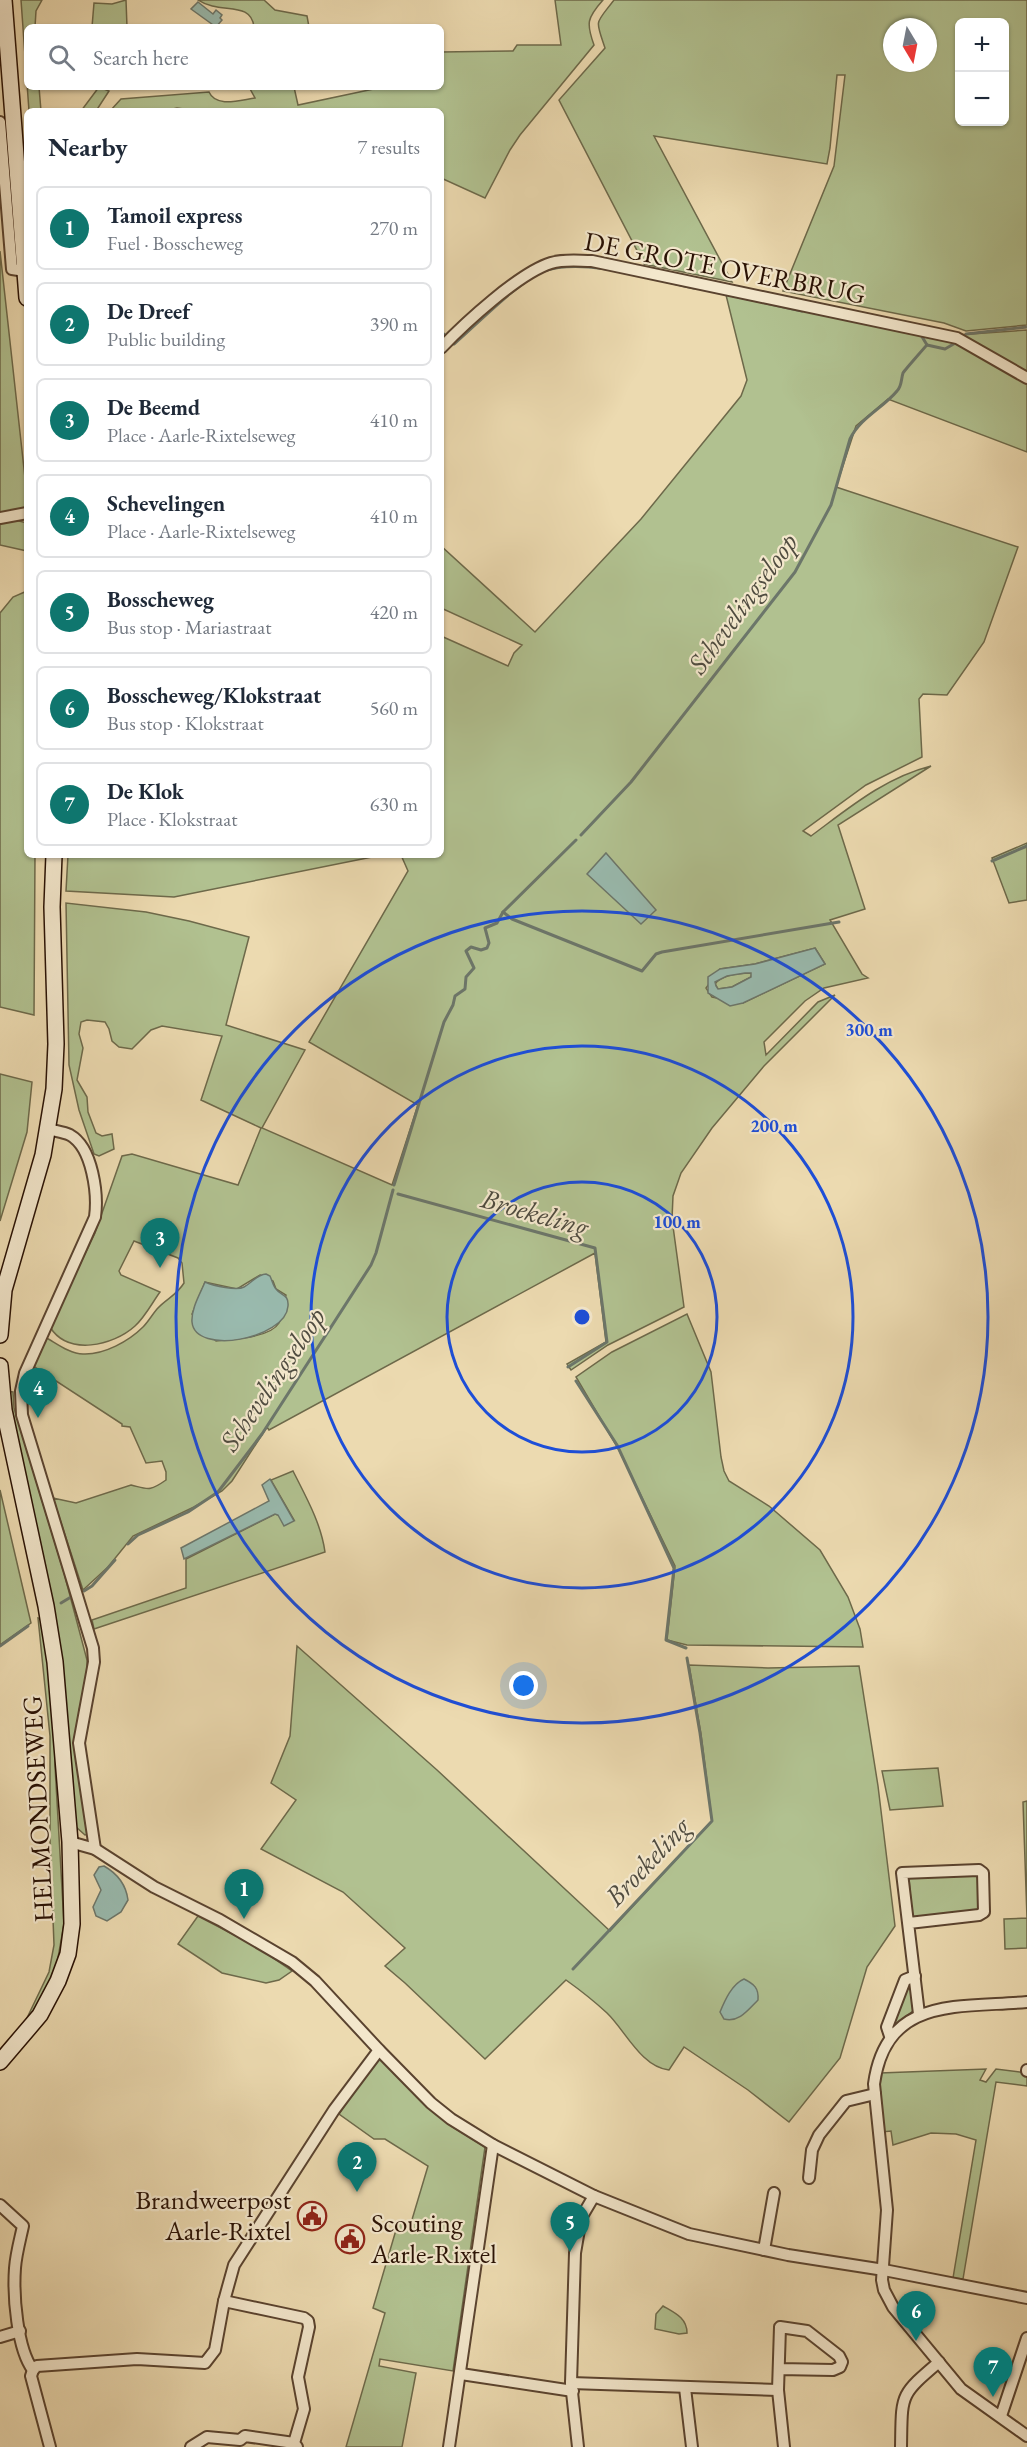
<!DOCTYPE html>
<html lang="en">
<head>
<meta charset="utf-8">
<style>
  body { margin:0; font-family:"EB Garamond",serif; background:#f2f2f3; color:#1f2937 }
  .controls { position:absolute; right:18px; top:18px; display:grid; overflow:hidden; border-radius:9px; box-shadow:0 2px 4px #0004 }
  .controls button { width:54px; height:54px; display:grid; place-items:center; padding:0; border:0; border-bottom:2px solid #e0e1e3; background:#fff; color:#1f2937; font:30px sans-serif }
  .compass { position:absolute; left:883px; top:18px; width:54px; height:54px; border-radius:50%; background:#fff; box-shadow:0 2px 4px #0004; rotate:170deg }
  .you { position:absolute; left:524px; top:1686px; width:21px; height:21px; margin:-15px; border:4px solid #fff; border-radius:50%; background:#1a73e8; box-shadow:0 0 0 9px #1a73e833 }
  .badge { display:grid; place-items:center; width:39px; height:39px; border-radius:50%; background:#0f766e; color:#fff; font-size:20px; font-weight:700 }
  .pin { position:absolute; translate:-50% -50px; filter:drop-shadow(0 2px 3px #0008) }
  .pin::after { content:''; position:absolute; top:32px; width:21px; height:18px; background:inherit; clip-path:polygon(0 0,100% 0,50% 100%) }
  .list { margin:0; padding:0; list-style:none }
  h2 { display:flex; justify-content:space-between; align-items:center; height:78px; margin:0; padding:0 24px; font-size:26px }
  h2 small { font-size:20px; font-weight:400; color:#747a83 }
  .list li { display:grid; grid-template-columns:39px 1fr auto; gap:18px; align-items:center; box-sizing:border-box; height:84px; margin:0 12px 12px; padding:0 12px; border:2px solid #e0e1e3; border-radius:9px }
  .list b { display:block; font-size:22px; white-space:nowrap }
  .list p { margin:0; font-size:20px; white-space:nowrap; color:#747a83 }
  .list em { font-size:20px; font-style:normal; color:#747a83 }
  .icon { flex:none; width:33px; height:33px; fill:none; stroke:currentColor; stroke-width:2; stroke-linecap:round; stroke-linejoin:round }
  .map { position:relative; flex:none; width:1027px; height:2447px; overflow:hidden }
  .search { position:absolute; background:#fff; box-shadow:0 2px 4px #0004; left:24px; top:24px; width:420px; height:66px; display:flex; align-items:center; gap:15px; box-sizing:border-box; padding:0 21px; border-radius:9px; color:#747a83; font-size:22px }
  .panel { position:absolute; background:#fff; box-shadow:0 2px 4px #0004; left:24px; top:108px; width:420px; height:750px; border-radius:9px }
  .map>svg:first-child { display:block }
  .green { fill:#b1c190; stroke:#6d694a; stroke-width:1.5; fill-rule:evenodd }
  .water { fill:#99baae; stroke:#6c766a; stroke-width:1.5; fill-rule:evenodd }
  .lines { fill:none; stroke-linecap:round; stroke-linejoin:round }
  .stream { stroke:#6c766a; stroke-width:3 }
  .street-casing { stroke:#5a432f; stroke-width:14 }
  .secondary-casing { stroke:#291104; stroke-width:18 }
  .street { stroke:#f3e7cc; stroke-width:10 }
  .secondary { stroke:#f3e7cc; stroke-width:15 }
  .ring { fill:none; stroke:#1d4ed8; stroke-width:3 }
  .labels { text-anchor:middle; stroke-width:4.5; stroke-linejoin:round; paint-order:stroke }
  .street-label { font-size:27px; fill:#291104; stroke:#f3e7cc }
  .poi-label { font-size:27px; fill:#291104; stroke:#f3e7cc; text-anchor:end }
  .water-label { font-size:28px; font-style:italic; fill:#504c40; stroke:#f3e7cc }
  .centre { fill:#1d4ed8; stroke:#f3e7cc; stroke-width:3 }
  .ring-label { font-size:18px; text-anchor:middle; font-weight:bold; fill:#1d4ed8; stroke:#f3e7cc; stroke-width:4.5; stroke-linejoin:round; paint-order:stroke }
</style>
</head>
<body>
<div class="map">
<svg width="1027" height="2447" viewBox="0 0 1027 2447">
  <rect width="100%" height="100%" fill="#ecdab0"/>
  <filter id="stains"><feTurbulence type="fractalNoise" baseFrequency=".00333" numOctaves="4"/><feColorMatrix values="0 0 0 0 .2 0 0 0 0 .09 0 0 0 0 .02 0 0 0 .5 -.17"/></filter>
  <radialGradient id="worn" r=".72"><stop offset=".6" stop-color="#630" stop-opacity="0"/><stop offset="1" stop-color="#630" stop-opacity=".3"/></radialGradient>
  <g class="green">
    <path d="M21,0H42L36,11L35,27H27V87H39L41,111H29Z"/>
    <path d="M126,0L127,27H92L94,3L112,4Z"/>
    <path d="M198,0H264L275,10L307,16L309,27H254C251,0 220,15 198,0Z"/>
    <path d="M555,0H603C587,18 586,23 594,45L520,135L510,150L485,198L441,178V111H197L177,108L164,111H110L121,99L209,92C216,108 240,100 255,98L249,87H294L298,105L383,87H441V52L513,51L517,45H561Z"/>
    <path d="M614,0H1027V325L966,331L944,323L783,291L834,166L845,75H837L830,148L827,164L654,136L732,282L644,264L559,100L605,48C595,18 595,25 614,0ZM960,22H1004V122H960ZM892,27H928V63H892Z"/>
    <path d="M99,87L109,91L96,111H81Z"/>
    <path d="M0,251L27,496V511L0,516Z"/>
    <path d="M726,295L958,342L1027,384V452L888,399L856,426L836,487L1018,547L984,642L947,695L923,694L919,699L922,757L866,785L803,831L811,836C849,808 884,778 931,766L838,825L865,909L830,920L862,974L868,978L824,988L805,1001L764,1042L766,1055L818,1002L835,995L764,1066L712,1128L681,1173L673,1196L672,1219L684,1307L608,1345L571,1370L567,1364L606,1342L595,1253L269,1430L267,1427L232,1481L222,1491L194,1507L133,1536L108,1567L83,1590L53,1498L76,1503L131,1485C148,1489 149,1492 166,1480V1472L162,1461L146,1463L130,1427L122,1426V1424L33,1366L45,1337C56,1343 70,1354 83,1354C104,1355 129,1341 143,1327C148,1322 152,1315 157,1309C167,1298 176,1296 184,1283L182,1263L178,1258L134,1241L119,1271L121,1275L160,1292C152,1303 145,1317 135,1326C113,1346 68,1356 50,1327L95,1233L122,1156L132,1154L238,1185L261,1128L201,1100L222,1036L162,1026L151,1030L132,1049L119,1047L112,1041L109,1029L105,1022L87,1020L81,1022L79,1034L83,1048L77,1080L87,1097L88,1112L96,1133L102,1136L112,1134L114,1149L99,1156L94,1154L79,1110L69,1065L66,903L146,912L189,921L249,937L226,1025L305,1050L262,1128L392,1185L418,1105L309,1042L408,871L401,855H441V636L508,666L514,653L522,645L441,608V546L535,632L641,519L741,396L747,380ZM815,948L825,964L743,1003L712,997L706,988L720,969L755,964ZM260,1275L273,1281L276,1289L286,1295C284,1303 283,1316 279,1323C270,1338 232,1339 216,1341L192,1314L205,1282L237,1289Z"/>
    <path d="M1027,330V373L956,335Z"/>
    <path d="M15,520L27,523V551L0,545V521Z"/>
    <path d="M27,591V855H35L34,1015L0,1007V613L13,597Z"/>
    <path d="M1027,843V900L1009,903L992,858Z"/>
    <path d="M68,855H382L174,897L66,891Z"/>
    <path d="M752,973L751,977L732,987L718,989L715,984C722,974 739,973 752,973Z"/>
    <path d="M0,1074L32,1082L27,1132L0,1221Z"/>
    <path d="M687,1314L711,1372L721,1457L724,1471L729,1481L769,1506L820,1550L848,1597L860,1629L863,1647L687,1645L667,1640L675,1566L619,1450L576,1377L612,1352Z"/>
    <path d="M5,1391L13,1392L14,1408L64,1573L87,1660V1680L79,1710L78,1731L89,1834L85,1835L75,1826Z"/>
    <path d="M293,1471C306,1497 321,1523 325,1552L94,1629L92,1620L186,1588V1559L275,1514L294,1520L271,1480Z"/>
    <path d="M0,1490L31,1623L0,1645Z"/>
    <path d="M38,1618L43,1619L55,1725V1766L64,1924L56,1969L42,2001L26,2020L49,1972L54,1945L50,1841V1736Z"/>
    <path d="M297,1646L437,1770L610,1931L712,1821L701,1734L689,1665L768,1668L859,1666L878,1786L895,1926L867,1967L840,2058L789,2122L748,2090L684,2047L669,2070C641,2067 625,2030 607,2013C594,2001 580,1990 566,1980L485,2059L405,1983L385,1966L405,1948L343,1892L261,1849L296,1800L271,1783L290,1736Z"/>
    <path d="M938,1768L943,1806L890,1810L882,1771Z"/>
    <path d="M1027,1801V1948L1005,1949L1004,1919L1027,1918L1023,1802Z"/>
    <path d="M912,1876H976L978,1878L980,1907L976,1910L915,1918L912,1916L909,1878Z"/>
    <path d="M198,1916L257,1947L292,1971L279,1980L266,1983L222,1973L178,1944Z"/>
    <path d="M910,1974L914,2010L886,2033L883,2031V2024L902,1975Z"/>
    <path d="M378,2055L451,2126L485,2147L453,2371L380,2359L379,2366L416,2373L402,2447H346L385,2313L373,2308L396,2230L399,2222L411,2223L428,2166L385,2139H374L339,2114Z"/>
    <path d="M986,2069L980,2080L986,2082L996,2069L1027,2073V2086L996,2082L963,2279L953,2278L976,2140L956,2134L931,2133L893,2145L891,2131L882,2132L879,2089L880,2073Z"/>
    <path d="M663,2306C675,2313 687,2318 687,2333L679,2334L655,2329L656,2314Z"/>
  </g>
  <g class="water">
    <path d="M198,2L213,14L216,10L222,15L220,18L222,20L216,27L191,9Z"/>
    <path d="M606,853L656,910L641,924L587,874Z"/>
    <path d="M815,948L825,964L743,1003L730,1006L708,993V977L720,969L755,964ZM745,973H751V977L732,987L718,989L716,986L715,982L727,976Z"/>
    <path d="M266,1274L270,1276C272,1280 273,1286 276,1289C281,1296 289,1294 288,1306C286,1339 195,1356 192,1322C191,1309 200,1294 205,1282C214,1286 237,1291 244,1287C253,1282 256,1275 266,1274Z"/>
    <path d="M270,1479L294,1521L284,1526L278,1515L275,1514L184,1559L181,1548L269,1501L262,1485Z"/>
    <path d="M104,1866C118,1874 126,1884 128,1900L121,1912L107,1921L96,1916L93,1907L101,1890L94,1875L99,1867Z"/>
    <path d="M744,1979C754,1984 759,1988 758,2000C748,2010 739,2023 724,2019L720,2012C725,2000 732,1984 744,1979Z"/>
  </g>
  <g class="lines">
    <g class="stream">
      <path d="M730,295L802,311"/>
      <path d="M966,334L1027,327"/>
      <path d="M921,335L927,345"/>
      <path d="M441,337L444,334"/>
      <path d="M454,344C475,326 520,280 544,271C584,257 652,279 694,288"/>
      <path d="M581,835L631,782L795,572L831,505L850,439C860,418 883,408 897,391C902,386 901,379 903,373C904,371 925,347 927,345L945,349L957,342"/>
      <path d="M992,861L1027,846"/>
      <path d="M503,912L512,919L642,971L656,954L662,952L839,922"/>
      <path d="M394,1185L444,1022L453,1005L455,996L465,989L466,977L474,968L466,951L471,947L481,950L487,948L489,943L485,928L497,923L503,912L576,840"/>
      <path d="M398,1194L595,1248L607,1342L568,1367"/>
      <path d="M576,1381L617,1445L674,1568L666,1640L686,1648"/>
      <path d="M128,1544L138,1535L188,1512L218,1492L262,1434L371,1265L376,1253L393,1190"/>
      <path d="M84,1591L92,1586L115,1560"/>
      <path d="M61,1603L71,1597"/>
      <path d="M0,1646L28,1626"/>
      <path d="M573,1969L712,1821L700,1733L687,1658"/>
    </g>
    <g class="street-casing">
      <g id="street">
        <path d="M0,122L12,269L25,271"/>
        <path d="M441,348C465,323 519,273 551,263C564,259 578,261 592,261L957,338L1027,378"/>
        <path d="M0,518L27,513"/>
        <path d="M48,1129C55,1131 64,1132 70,1135C93,1148 98,1195 95,1217L25,1373L21,1391L22,1415L93,1648L94,1662L79,1743L95,1849"/>
        <path d="M70,1842L95,1849L154,1887L220,1920L292,1962L315,1981L379,2050L431,2103L451,2119L493,2145L594,2196L689,2234L788,2255L884,2270L1027,2298"/>
        <path d="M909,1923L979,1915L984,1912L983,1873L979,1870L902,1873L919,2014"/>
        <path d="M1027,2002C958,2008 886,1996 874,2084L887,2210L882,2280L884,2290L893,2307L961,2389L1027,2436"/>
        <path d="M890,2036L887,2027L905,1980L915,1976"/>
        <path d="M1027,2071V2070"/>
        <path d="M809,2178L812,2150L819,2135L846,2101L875,2094"/>
        <path d="M0,2205L23,2226C20,2240 16,2254 15,2268C13,2295 17,2349 33,2370L37,2366L137,2359L205,2363L215,2350L224,2301L234,2265L334,2110L379,2050"/>
        <path d="M764,2250L774,2193"/>
        <path d="M224,2301L304,2318L308,2321L309,2327L298,2377L304,2409L294,2443L297,2447"/>
        <path d="M0,2337L20,2331"/>
        <path d="M779,2369L833,2370L840,2367L842,2362L839,2356L807,2331L780,2327L778,2390L784,2447"/>
        <path d="M33,2370L31,2376L50,2447"/>
        <path d="M461,2374L573,2391"/>
        <path d="M571,2383L778,2390"/>
        <path d="M685,2388L692,2447"/>
        <path d="M1001,2416L1027,2338"/>
        <path d="M191,2447L207,2437L240,2440L245,2436L294,2443"/>
        <path d="M449,2447L493,2145"/>
        <path d="M578,2447L571,2383L575,2253L581,2218L594,2196"/>
        <path d="M901,2447C902,2394 899,2396 939,2362"/>
      </g>
    </g>
    <g class="secondary-casing">
      <g id="secondary">
        <path d="M4,0L27,298"/>
        <path d="M0,1335L4,1290L43,1155L54,1089L56,1044L52,907L54,855"/>
        <path d="M0,1366L4,1410L46,1606L55,1662L70,1842L72,1924L68,1954L58,1981L40,2015L0,2062"/>
      </g>
    </g>
    <use href="#street" class="street"/>
    <use href="#secondary" class="secondary"/>
  </g>
  <g class="ring">
    <circle cx="582" cy="1317" r="135"/>
    <circle cx="582" cy="1317" r="271"/>
    <circle cx="582" cy="1317" r="406"/>
  </g>
  <defs>
    <g id="civic-ring" transform="scale(1.5)"><circle r="9.5" fill="#f3e7cc" stroke="#8f2418" stroke-width="1.5"/><path d="M-.6-6.5H3V-4.5H.6V-3L4-1V1h2V6H-6V1h2V-1L-.6-3ZM-1.2 2.5V6h2.4V2.5Z" fill="#8f2418"/></g>
  </defs>
  <g fill-rule="evenodd">
    <use href="#civic-ring" x="312" y="2216"/>
    <use href="#civic-ring" x="350" y="2239"/>
  </g>
  <g class="labels">
    <g class="street-label">
      <text transform="translate(725 268) rotate(11)" y="9">DE GROTE OVERBRUG</text>
      <text transform="translate(38 1809) rotate(-93)" y="9">HELMONDSEWEG</text>
    </g>
    <g class="poi-label">
      <text x="291" y="2209">Brandweerpost<tspan x="291" dy="31">Aarle-Rixtel</tspan></text>
      <text x="371" y="2232" text-anchor="start">Scouting<tspan x="371" dy="31">Aarle-Rixtel</tspan></text>
    </g>
    <g class="water-label">
      <text transform="translate(742 603) rotate(-54)" y="10">Schevelingseloop</text>
      <text transform="translate(535 1212) rotate(16)" y="10">Broekeling</text>
      <text transform="translate(272 1379) rotate(-56)" y="10">Schevelingseloop</text>
      <text transform="translate(647 1861) rotate(-47)" y="10">Broekeling</text>
    </g>
  </g>
  <circle cx="582" cy="1317" r="9" class="centre"/>
  <g class="ring-label">
    <text x="869" y="1036">300 m</text>
    <text x="774" y="1132">200 m</text>
    <text x="677" y="1228">100 m</text>
  </g>
  <rect width="100%" height="100%" filter="url(#stains)"/>
  <rect width="100%" height="100%" fill="url(#worn)"/>
</svg>
<div class="controls">
<button>+</button>
<button>−</button>
</div>
<svg class="compass" viewBox="-18 -18 36 36"><path d="M0-13l5 13h-10z" fill="#e53935"/><path d="M0 13l5-13h-10z" fill="#747a83"/></svg>
<div class="you"></div>
<div class="pin badge" style="left:244px;top:1919px">1</div>
<div class="pin badge" style="left:357px;top:2192px">2</div>
<div class="pin badge" style="left:160px;top:1268px">3</div>
<div class="pin badge" style="left:38px;top:1418px">4</div>
<div class="pin badge" style="left:570px;top:2252px">5</div>
<div class="pin badge" style="left:916px;top:2341px">6</div>
<div class="pin badge" style="left:993px;top:2397px">7</div>
<div class="search"><svg class="icon" aria-label="search" viewBox="0 0 24 24"><circle cx="10" cy="10" r="6"/><path d="M15 15l6 6"/></svg>Search here</div>
<section class="panel">
<h2>Nearby<small>7 results</small></h2>
<ul class="list">
<li><span class="badge">1</span><div><b>Tamoil express</b><p>Fuel · Bosscheweg</p></div><em>270 m</em></li>
<li><span class="badge">2</span><div><b>De Dreef</b><p>Public building</p></div><em>390 m</em></li>
<li><span class="badge">3</span><div><b>De Beemd</b><p>Place · Aarle-Rixtelseweg</p></div><em>410 m</em></li>
<li><span class="badge">4</span><div><b>Schevelingen</b><p>Place · Aarle-Rixtelseweg</p></div><em>410 m</em></li>
<li><span class="badge">5</span><div><b>Bosscheweg</b><p>Bus stop · Mariastraat</p></div><em>420 m</em></li>
<li><span class="badge">6</span><div><b>Bosscheweg/Klokstraat</b><p>Bus stop · Klokstraat</p></div><em>560 m</em></li>
<li><span class="badge">7</span><div><b>De Klok</b><p>Place · Klokstraat</p></div><em>630 m</em></li>
</ul>
</section>
</div>
</body>
</html>
